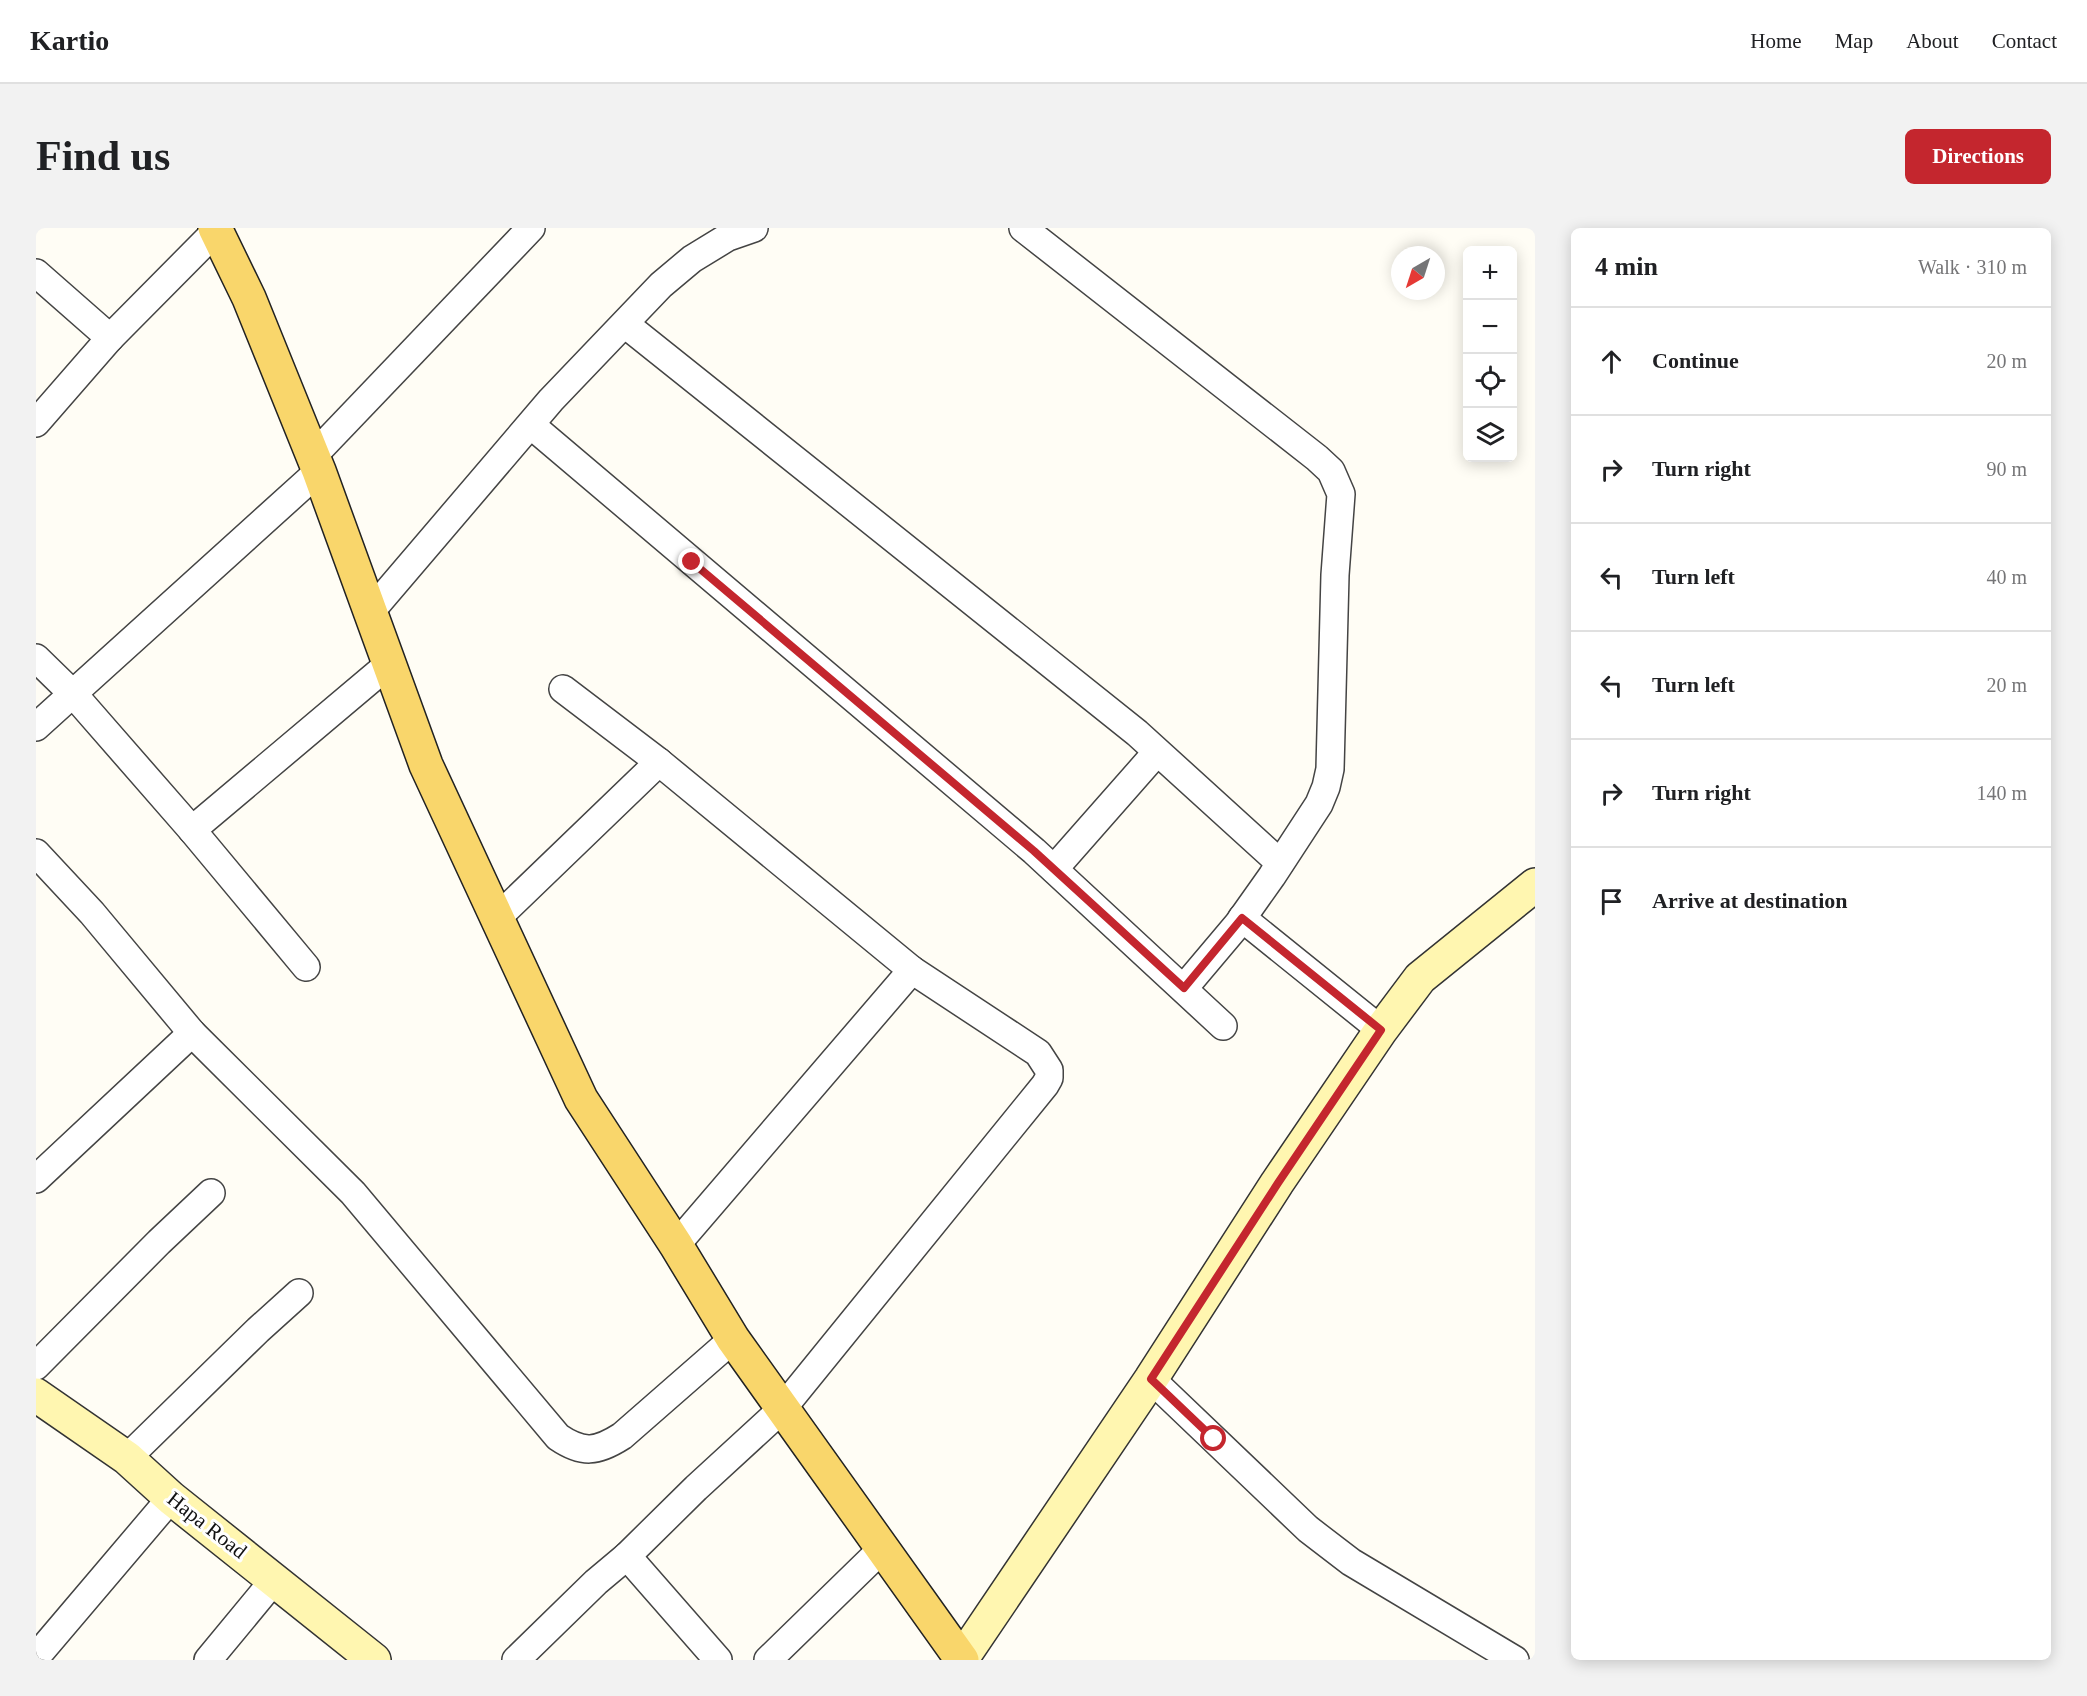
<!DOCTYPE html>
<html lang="en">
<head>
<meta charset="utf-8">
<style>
  body { margin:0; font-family:Georgia,serif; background:#f2f2f2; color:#202124 }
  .controls { position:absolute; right:18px; top:18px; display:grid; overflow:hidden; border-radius:9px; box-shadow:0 3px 15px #0003 }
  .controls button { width:54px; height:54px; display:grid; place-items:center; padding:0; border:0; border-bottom:2px solid #e0e0e0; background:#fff; color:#202124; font:30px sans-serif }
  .compass { position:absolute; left:1355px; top:18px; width:54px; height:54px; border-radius:50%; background:#fff; box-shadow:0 3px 15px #0003; rotate:219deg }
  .stop { position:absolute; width:18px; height:18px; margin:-14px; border:4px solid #c4262e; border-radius:50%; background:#fff }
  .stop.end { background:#c4262e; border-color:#fff; box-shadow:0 2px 6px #0008 }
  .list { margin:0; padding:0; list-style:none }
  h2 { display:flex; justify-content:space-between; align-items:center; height:78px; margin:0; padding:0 24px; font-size:26px }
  h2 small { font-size:20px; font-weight:400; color:#757577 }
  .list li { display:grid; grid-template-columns:39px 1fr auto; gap:18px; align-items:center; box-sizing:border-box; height:108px; padding:0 24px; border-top:2px solid #e0e0e0 }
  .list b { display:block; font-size:22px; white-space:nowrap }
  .list em { font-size:20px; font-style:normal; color:#757577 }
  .icon { flex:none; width:33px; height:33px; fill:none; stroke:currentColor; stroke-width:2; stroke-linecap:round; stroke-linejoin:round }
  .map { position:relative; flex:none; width:1499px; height:1432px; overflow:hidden; border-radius:9px }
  header { display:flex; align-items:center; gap:36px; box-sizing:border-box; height:84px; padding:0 30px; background:#fff; border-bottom:2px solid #e0e0e0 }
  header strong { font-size:28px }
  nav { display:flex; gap:33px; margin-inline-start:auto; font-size:21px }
  .intro { display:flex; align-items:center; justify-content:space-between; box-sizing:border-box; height:144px; padding:0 36px }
  h1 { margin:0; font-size:42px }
  .button { padding:15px 27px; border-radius:9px; background:#c4262e; color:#fff; font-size:21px; font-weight:700 }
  main { display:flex; gap:36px; padding:0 36px }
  aside { flex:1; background:#fff; border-radius:9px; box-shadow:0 3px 15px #0003 }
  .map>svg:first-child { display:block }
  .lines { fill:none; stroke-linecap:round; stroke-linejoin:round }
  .street-casing { stroke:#444; stroke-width:30 }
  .secondary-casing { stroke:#333; stroke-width:36 }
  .primary-casing { stroke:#222; stroke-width:36 }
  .street { stroke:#fff; stroke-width:27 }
  .secondary { stroke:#fff6b0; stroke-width:33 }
  .primary { stroke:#f9d66b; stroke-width:33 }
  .route { stroke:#c4262e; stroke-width:8 }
  .labels { text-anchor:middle; stroke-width:6; stroke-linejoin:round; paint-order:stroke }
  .street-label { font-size:21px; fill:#111; stroke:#fff }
</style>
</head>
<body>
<header>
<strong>Kartio</strong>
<nav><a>Home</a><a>Map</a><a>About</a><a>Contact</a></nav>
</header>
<div class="intro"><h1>Find us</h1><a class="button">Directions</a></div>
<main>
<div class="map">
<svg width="1499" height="1432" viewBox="0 0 1499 1432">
  <rect width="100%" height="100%" fill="#fffdf5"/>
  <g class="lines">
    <g class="street-casing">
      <g id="street">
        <path d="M987,0L1281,230L1295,243L1305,266L1299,347L1294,541L1290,559L1283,576L1236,648L1202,696L1148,760"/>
        <path d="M0,45L74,110"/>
        <path d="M589,96L1101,505L1244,635"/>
        <path d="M0,195L74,110L180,3"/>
        <path d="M495,197L998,623L1187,798"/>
        <path d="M277,228L495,0"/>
        <path d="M335,383L515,172L625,57L656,31L692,9L718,0"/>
        <path d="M0,430L39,468L156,602L270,739"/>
        <path d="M0,499L283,243"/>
        <path d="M156,602L353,436"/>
        <path d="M0,625L56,685L156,805L317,965L522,1209C547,1226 561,1224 586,1208L697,1111"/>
        <path d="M1018,641L1121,524"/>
        <path d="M461,690L623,534"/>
        <path d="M1206,690L1345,802"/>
        <path d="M0,951L156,805"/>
        <path d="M640,1017L876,742"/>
        <path d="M0,1138L123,1014L175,965"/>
        <path d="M1115,1151L1272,1301L1315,1334L1479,1432"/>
        <path d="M91,1230L222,1102L263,1065"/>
        <path d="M591,1328L682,1432"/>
        <path d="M0,1429L135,1270"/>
        <path d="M172,1432L239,1351"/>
        <path d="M480,1432L560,1354L591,1328L660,1260L746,1181L1009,857L1013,850V842L1002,825L876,742L623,534L527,461"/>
        <path d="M732,1432L846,1321"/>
      </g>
    </g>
    <g class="secondary-casing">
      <g id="secondary">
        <path d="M0,1167L91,1230L135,1270L338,1432"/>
        <path d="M925,1432L1115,1151L1241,955L1345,802L1384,750L1499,657"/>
      </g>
    </g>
    <g class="primary-casing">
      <path id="primary" d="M179,0L213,70L283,243L390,537L545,871L640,1017L697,1111L926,1432"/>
    </g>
    <use href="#street" class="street"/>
    <use href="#secondary" class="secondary"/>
    <use href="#primary" class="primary"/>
  </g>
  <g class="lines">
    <path class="route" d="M656,334L998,623L1148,760L1206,690L1345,802L1242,955L1115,1151L1178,1211"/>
  </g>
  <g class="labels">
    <g class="street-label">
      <text transform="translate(171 1297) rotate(38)" y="7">Hapa Road</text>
    </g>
  </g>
</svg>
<div class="controls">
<button>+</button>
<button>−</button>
<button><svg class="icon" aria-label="locate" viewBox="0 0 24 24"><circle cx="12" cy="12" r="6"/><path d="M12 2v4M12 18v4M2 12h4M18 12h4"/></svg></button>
<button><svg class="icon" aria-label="layers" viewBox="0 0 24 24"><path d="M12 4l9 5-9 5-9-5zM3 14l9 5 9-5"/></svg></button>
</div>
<svg class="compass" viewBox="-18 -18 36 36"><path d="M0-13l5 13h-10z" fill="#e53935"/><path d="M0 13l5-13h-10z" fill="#757577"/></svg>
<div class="stop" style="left:1178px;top:1211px"></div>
<div class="stop end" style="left:656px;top:334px"></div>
</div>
<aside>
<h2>4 min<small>Walk · 310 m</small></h2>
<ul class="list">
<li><svg class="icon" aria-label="ahead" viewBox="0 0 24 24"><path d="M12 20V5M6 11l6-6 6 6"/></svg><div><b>Continue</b></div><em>20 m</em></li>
<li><svg class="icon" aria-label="right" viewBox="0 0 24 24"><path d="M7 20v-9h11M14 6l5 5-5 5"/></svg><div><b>Turn right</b></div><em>90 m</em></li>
<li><svg class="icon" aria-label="left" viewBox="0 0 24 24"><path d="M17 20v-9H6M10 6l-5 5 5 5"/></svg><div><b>Turn left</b></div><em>40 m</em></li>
<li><svg class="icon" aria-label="left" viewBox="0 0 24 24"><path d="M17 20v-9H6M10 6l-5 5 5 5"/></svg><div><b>Turn left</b></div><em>20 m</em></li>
<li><svg class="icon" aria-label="right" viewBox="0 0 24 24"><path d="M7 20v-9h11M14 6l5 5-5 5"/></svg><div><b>Turn right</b></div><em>140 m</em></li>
<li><svg class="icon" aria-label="arrive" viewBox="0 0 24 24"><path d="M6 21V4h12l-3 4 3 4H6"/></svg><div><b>Arrive at destination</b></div></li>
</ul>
</aside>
</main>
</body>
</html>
